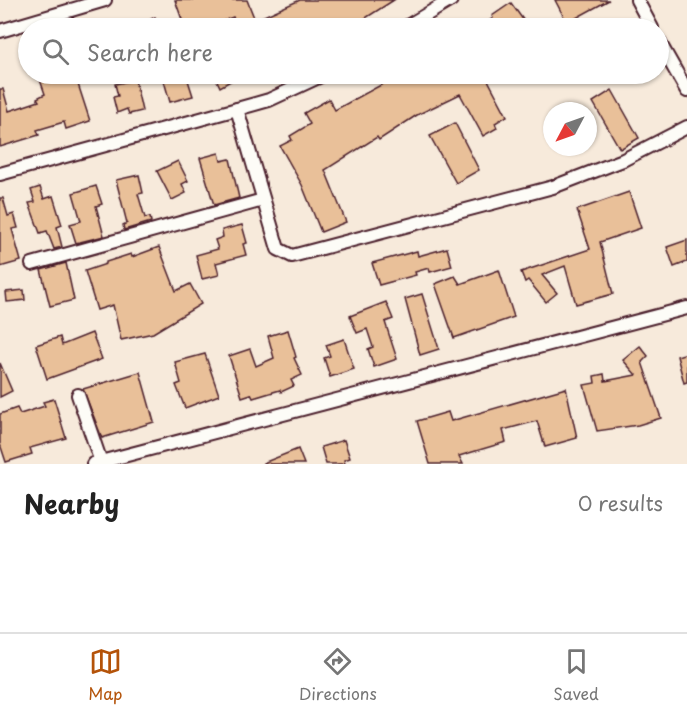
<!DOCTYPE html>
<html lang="en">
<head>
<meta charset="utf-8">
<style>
  body { margin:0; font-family:"Playpen Sans",sans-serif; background:#f2f2f2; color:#222 }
  .compass { position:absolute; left:543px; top:102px; width:54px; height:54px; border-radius:50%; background:#fff; box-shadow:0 2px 4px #0004; rotate:229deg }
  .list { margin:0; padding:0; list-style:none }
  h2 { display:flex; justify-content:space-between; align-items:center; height:78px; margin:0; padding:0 24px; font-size:26px }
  h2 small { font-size:20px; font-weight:400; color:#767676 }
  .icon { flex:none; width:33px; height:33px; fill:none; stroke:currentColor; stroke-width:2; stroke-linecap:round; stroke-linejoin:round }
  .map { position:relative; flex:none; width:687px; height:464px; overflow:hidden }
  .search { position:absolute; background:#fff; box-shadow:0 2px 4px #0004; left:18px; right:18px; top:18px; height:66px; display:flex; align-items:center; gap:15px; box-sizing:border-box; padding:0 21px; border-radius:33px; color:#767676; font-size:22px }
  .sheet { height:168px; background:#fff }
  nav { display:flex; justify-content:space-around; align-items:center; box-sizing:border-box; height:84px; border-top:2px solid #e0e0e0; background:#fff; font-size:16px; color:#767676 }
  nav a { display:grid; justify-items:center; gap:3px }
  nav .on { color:#b45309 }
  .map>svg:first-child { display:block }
  .building { fill:#e9c099; stroke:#4a1f2b; stroke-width:1.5 }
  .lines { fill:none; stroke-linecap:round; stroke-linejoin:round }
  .minor-casing { stroke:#4a1f2b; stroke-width:16 }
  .minor { stroke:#fdfcf7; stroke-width:12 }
</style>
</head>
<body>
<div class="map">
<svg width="687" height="464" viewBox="0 0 687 464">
  <rect width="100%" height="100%" fill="#f7eadb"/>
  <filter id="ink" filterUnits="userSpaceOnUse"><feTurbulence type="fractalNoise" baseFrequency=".0167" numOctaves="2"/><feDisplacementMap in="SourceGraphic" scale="12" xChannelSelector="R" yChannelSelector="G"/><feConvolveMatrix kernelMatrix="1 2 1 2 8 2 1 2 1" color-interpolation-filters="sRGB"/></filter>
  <g filter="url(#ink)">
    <g class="building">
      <path d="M175,0H247L255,20L300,0H394L350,28H269L266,24L258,28H237L233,17L205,28H185Z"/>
      <path d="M555,0H609L567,23Z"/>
      <path d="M511,3L529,28H478L493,18L492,16Z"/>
      <path d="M155,17L161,28H134Z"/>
      <path d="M38,74H56L57,77L82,74L85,82L78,84L90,121L66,129L64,122L37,130L39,135L0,147V89H3L9,111L39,101L37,98L45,94Z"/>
      <path d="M162,74H186L193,96L170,102Z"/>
      <path d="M214,74H243L220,87Z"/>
      <path d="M401,74H446L450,82L462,74H498L488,80L507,116L495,123L497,128L483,136L460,94L417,115L379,140L377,137L325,170L346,222L321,232L302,185L280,146L292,140L290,136L310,124L304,113L329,99L335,110Z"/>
      <path d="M135,80L142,111L129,114L127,109L117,113L113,97L118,96L115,84Z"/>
      <path d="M612,90L639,138L620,149L593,102Z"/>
      <path d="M455,123L479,170L456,183L430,136Z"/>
      <path d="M219,153L221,161L230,159L239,198L214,205L200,158Z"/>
      <path d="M178,161L188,181L182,184L186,193L172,200L157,171Z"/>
      <path d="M139,175L143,193L138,194L145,218L150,217L151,222L124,230L123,225L127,223L116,180Z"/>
      <path d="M96,186L102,204L96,206L104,236L76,243L70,224L81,221L73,193Z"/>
      <path d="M40,187L44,199L53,196L62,225L57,227L62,247L54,249L47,231L40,233L29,203L35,202L31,190Z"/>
      <path d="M629,192L641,228L600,242L613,294L576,304L565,266L542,275L557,293L546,302L528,280L525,282L521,272L590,249L577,210Z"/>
      <path d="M0,198H3L8,216L14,214L18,228L12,229L21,261L0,267Z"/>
      <path d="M242,225L247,243L243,244L246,255L216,263L219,275L202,279L196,255L218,249L215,240L223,237L222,230Z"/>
      <path d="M687,240V262L674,267L667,247Z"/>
      <path d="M159,247L176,291L190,284L201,304L153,333L121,340L113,305L97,310L85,271L106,264V262L131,254L132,257Z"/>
      <path d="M447,248L452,266L430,272L429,268L415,272L416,275L379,285L372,263L417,251L418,256Z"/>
      <path d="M66,263L74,300L50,306L41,270Z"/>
      <path d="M499,270L514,317L454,338L435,284L455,276L460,284Z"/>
      <path d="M24,290L25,300L7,302L6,292Z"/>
      <path d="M422,294L439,349L420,355L405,299Z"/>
      <path d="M386,302L393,319L385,322L397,359L374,367L368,349L373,347L367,329L357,333L350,316Z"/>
      <path d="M288,330L296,357L294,358L302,375L291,380L294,386L281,392L280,390L253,398L251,394L242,397L229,356L250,349L256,366L274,358L268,336Z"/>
      <path d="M92,333L102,359L47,379L36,345L60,337L62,345Z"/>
      <path d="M344,339L354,369L330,377L324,358L330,356L326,345Z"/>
      <path d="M640,346L648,356L642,362L661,418L638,425L597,431L584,385L595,383L594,376L604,374L605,381L636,375L623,360Z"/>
      <path d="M687,353V382L684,383L677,356Z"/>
      <path d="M205,354L219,395L185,408L176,385L181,383L175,362Z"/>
      <path d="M0,363L12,391L0,397Z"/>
      <path d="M140,372L154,422L102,438L83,389Z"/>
      <path d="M566,388L577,438L545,447L537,421L503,430L506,442L459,456L463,464H430L417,421L448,412L451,421Z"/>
      <path d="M54,399L66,438L30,448L32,454L6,462L0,444V414L17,408L20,414L45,406L43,402Z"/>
      <path d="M344,440L350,458L344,460L345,464H326L321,447Z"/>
      <path d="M298,449L304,464H263V463Z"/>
    </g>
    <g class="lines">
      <g class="minor-casing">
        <g id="minor">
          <path d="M637,0L652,28"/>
          <path d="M404,28L451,0"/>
          <path d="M0,31L105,0"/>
          <path d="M658,40L687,91"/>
          <path d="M237,109L278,249L292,256L553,187L623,160L687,127"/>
          <path d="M0,174L237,109L269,100L325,74"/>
          <path d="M32,264L263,200"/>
          <path d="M78,395L101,462"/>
          <path d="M93,464L687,308"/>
        </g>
      </g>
      <use href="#minor" class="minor"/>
    </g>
  </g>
</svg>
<svg class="compass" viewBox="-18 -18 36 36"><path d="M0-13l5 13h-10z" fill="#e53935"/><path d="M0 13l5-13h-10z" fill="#767676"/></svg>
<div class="search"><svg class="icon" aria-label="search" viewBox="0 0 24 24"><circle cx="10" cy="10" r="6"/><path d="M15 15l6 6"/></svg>Search here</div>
</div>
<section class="sheet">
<h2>Nearby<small>0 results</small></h2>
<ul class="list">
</ul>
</section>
<nav>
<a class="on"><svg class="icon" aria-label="map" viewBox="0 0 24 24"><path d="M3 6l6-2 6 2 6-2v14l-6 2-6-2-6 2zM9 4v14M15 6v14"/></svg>Map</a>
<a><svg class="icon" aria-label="directions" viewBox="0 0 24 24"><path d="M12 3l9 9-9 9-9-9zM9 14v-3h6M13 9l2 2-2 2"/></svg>Directions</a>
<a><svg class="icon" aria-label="saved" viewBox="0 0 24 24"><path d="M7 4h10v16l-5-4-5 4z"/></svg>Saved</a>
</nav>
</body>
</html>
